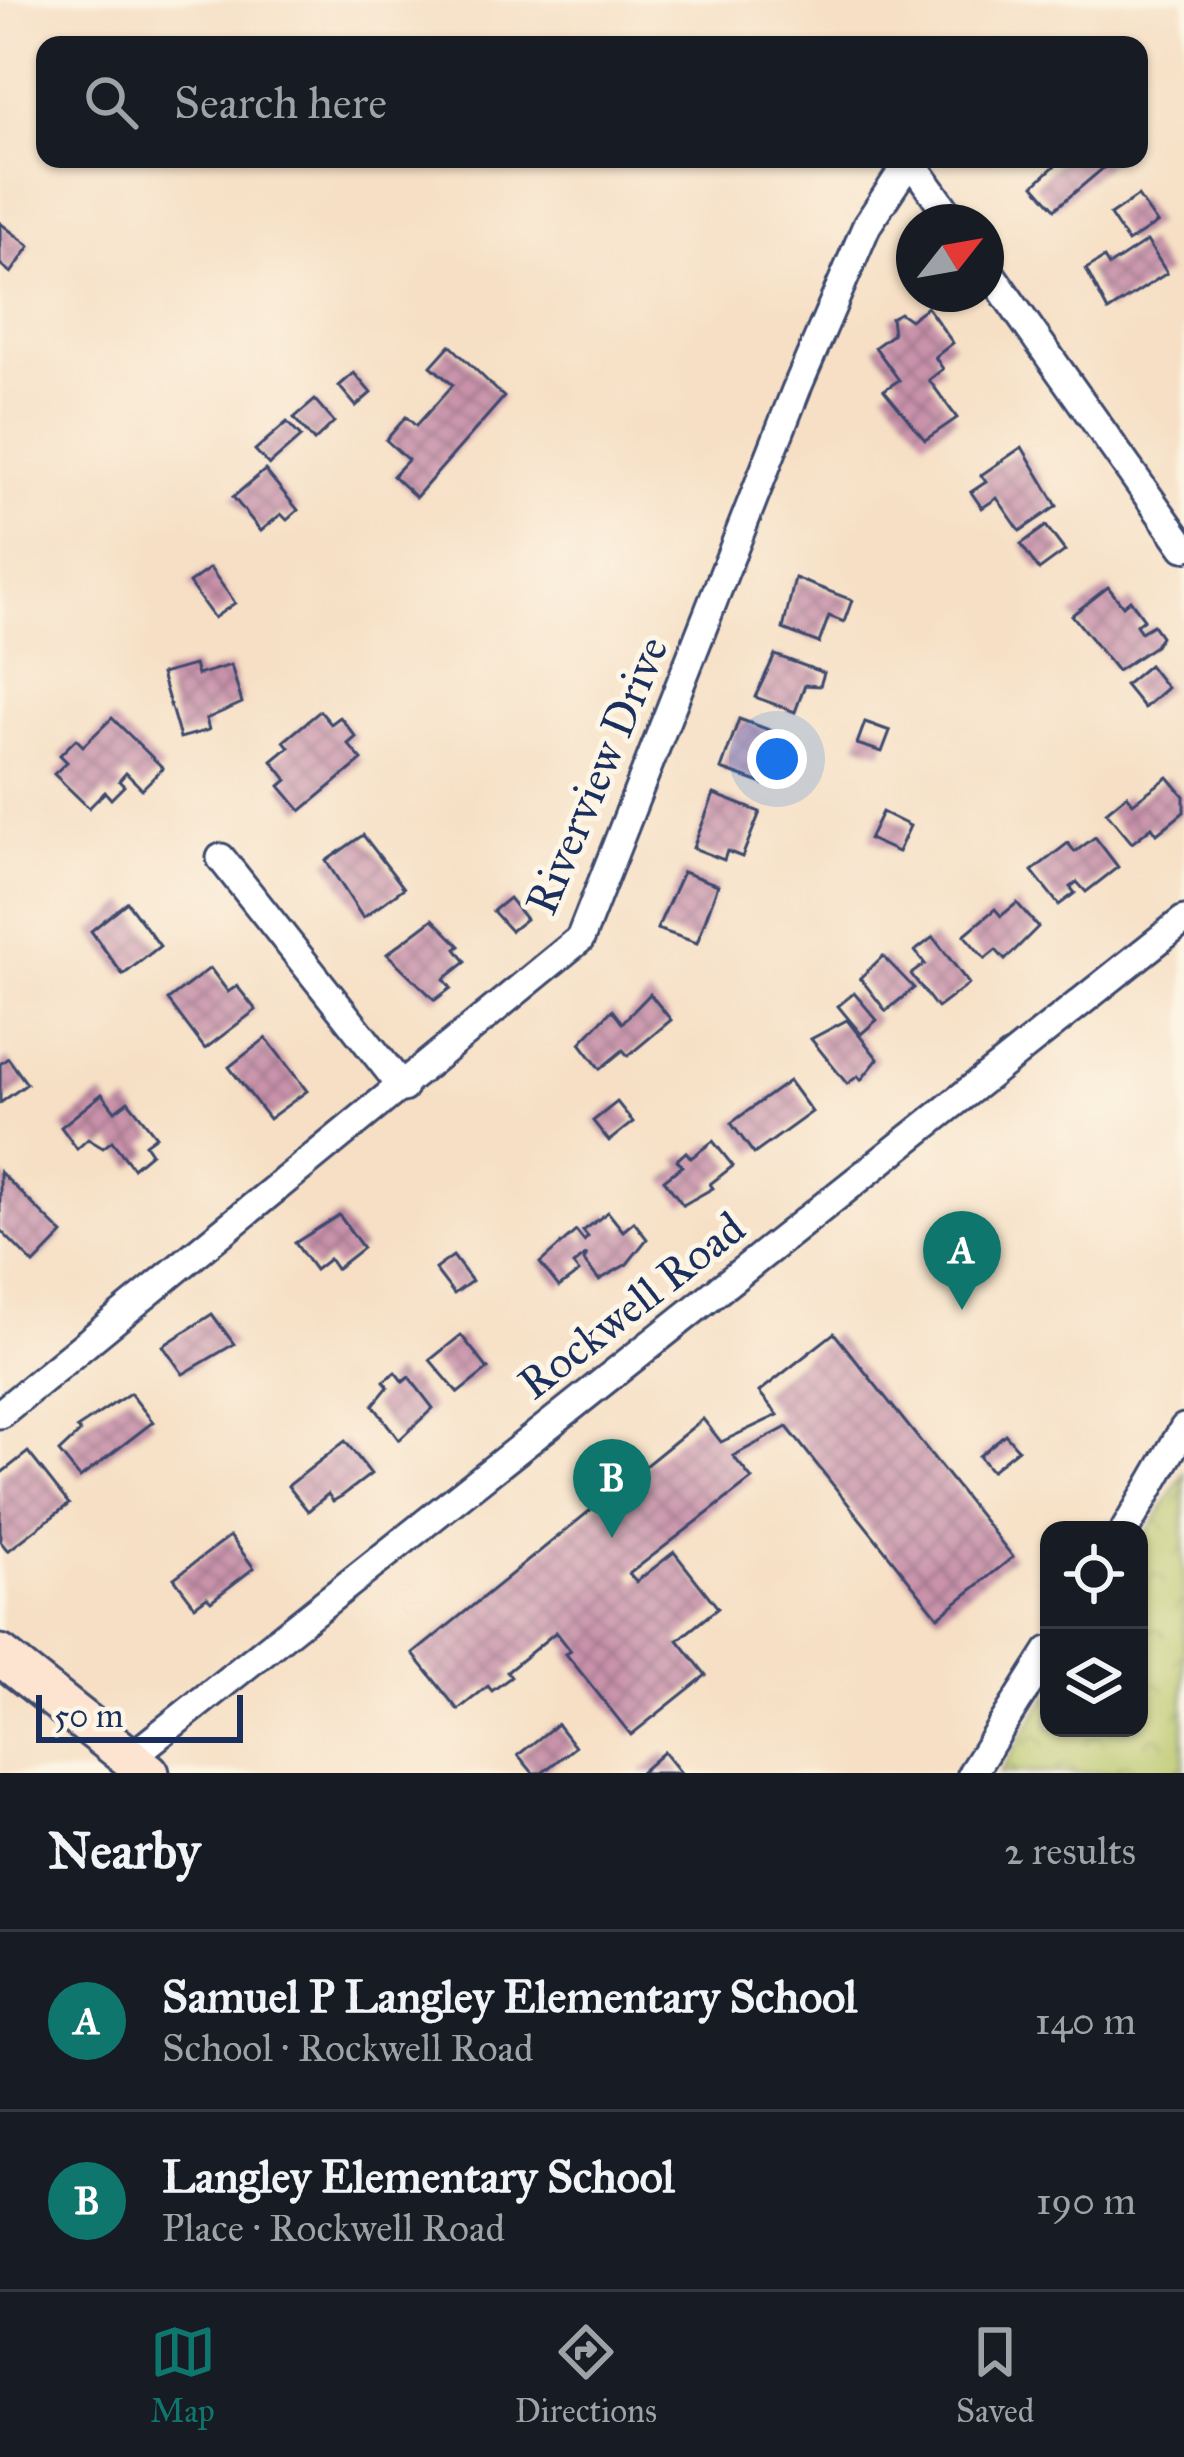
<!DOCTYPE html>
<html lang="en">
<head>
<meta charset="utf-8">
<style>
  body { margin:0; font-family:"IM FELL Great Primer",serif; background:#20242c; color:#f1f3f6 }
  .controls { position:absolute; right:36px; bottom:36px; display:grid; overflow:hidden; border-radius:24px; box-shadow:0 3px 9px #0004 }
  .controls button { width:108px; height:108px; display:grid; place-items:center; padding:0; border:0; border-bottom:3px solid #363941; background:#171b24; color:#f1f3f6; font:60px sans-serif }
  .compass { position:absolute; left:896px; top:204px; width:108px; height:108px; border-radius:50%; background:#171b24; box-shadow:0 3px 9px #0004; rotate:59deg }
  .scale { position:absolute; left:36px; bottom:30px; width:207px; box-sizing:border-box; padding-left:12px; border:6px solid #1b2f5e; border-top:0; font-size:33px; line-height:42px; white-space:nowrap; color:#1b2f5e; -webkit-text-stroke:9px #fcf5e5; paint-order:stroke }
  .you { position:absolute; left:777px; top:759px; width:42px; height:42px; margin:-30px; border:9px solid #fff; border-radius:50%; background:#1a73e8; box-shadow:0 0 0 18px #1a73e833 }
  .badge { display:grid; place-items:center; width:78px; height:78px; border-radius:50%; background:#0f766e; color:#fff; font-size:39px; font-weight:700 }
  .pin { position:absolute; translate:-50% -99px; filter:drop-shadow(0 3px 6px #0008) }
  .pin::after { content:''; position:absolute; top:63px; width:42px; height:36px; background:inherit; clip-path:polygon(0 0,100% 0,50% 100%) }
  .list { margin:0; padding:0; list-style:none }
  h2 { display:flex; justify-content:space-between; align-items:center; height:156px; margin:0; padding:0 48px; font-size:51px }
  h2 small { font-size:39px; font-weight:400; color:#9ea1a6 }
  .list li { display:grid; grid-template-columns:78px 1fr auto; gap:36px; align-items:center; box-sizing:border-box; height:180px; padding:0 48px; border-top:3px solid #363941 }
  .list b { display:block; font-size:45px; white-space:nowrap }
  .list p { margin:0; font-size:39px; white-space:nowrap; color:#9ea1a6 }
  .list em { font-size:39px; font-style:normal; color:#9ea1a6 }
  .icon { flex:none; width:66px; height:66px; fill:none; stroke:currentColor; stroke-width:2; stroke-linecap:round; stroke-linejoin:round }
  .map { position:relative; flex:none; width:1184px; height:1773px; overflow:hidden }
  .search { position:absolute; background:#171b24; box-shadow:0 3px 9px #0004; left:36px; right:36px; top:36px; height:132px; display:flex; align-items:center; gap:30px; box-sizing:border-box; padding:0 42px; border-radius:24px; color:#9ea1a6; font-size:45px }
  .sheet { height:516px; background:#171b24 }
  nav { display:flex; justify-content:space-around; align-items:center; box-sizing:border-box; height:168px; border-top:3px solid #363941; background:#171b24; font-size:33px; color:#9ea1a6 }
  nav a { display:grid; justify-items:center; gap:6px }
  nav .on { color:#0f766e }
  .map>svg:first-child { display:block }
  .park { fill:url(#park-crowns); stroke:#697a62; stroke-width:3 }
  .building { fill:url(#building-cross-hatch) }
  .lines { fill:none; stroke-linecap:round; stroke-linejoin:round }
  .street-casing { stroke:#3c496d; stroke-width:33 }
  .secondary-casing { stroke:#3c496d; stroke-width:45 }
  .street { stroke:#fff; stroke-width:27 }
  .secondary { stroke:#fde4d1; stroke-width:39 }
  .labels { text-anchor:middle; stroke-width:10; stroke-linejoin:round; paint-order:stroke }
  .street-label { font-size:45px; fill:#1b2f5e; stroke:#fcf5e5 }
</style>
</head>
<body>
<div class="map">
<svg width="1184" height="1773" viewBox="0 0 1184 1773">
  <defs>
    <pattern id="park-crowns" width="20" height="18" patternUnits="userSpaceOnUse" patternTransform="scale(3)"><rect width="20" height="18" fill="#b7c567"/><path d="M2 6a3 3 0 1 1 6 0M12 15a3 3 0 1 1 6 0" fill="none" stroke="#94a058"/></pattern>
    <pattern id="building-cross-hatch" width="8" height="8" patternUnits="userSpaceOnUse" patternTransform="scale(3)"><rect width="8" height="8" fill="#c993aa"/><path d="M0 0l8 8M0 8l8-8" fill="none" stroke="#a2788e"/></pattern>
  </defs>
  <rect width="100%" height="100%" fill="#fcf5e5"/>
  <filter id="ink" filterUnits="userSpaceOnUse"><feTurbulence type="fractalNoise" baseFrequency=".00833" numOctaves="2"/><feDisplacementMap in="SourceGraphic" scale="24" xChannelSelector="R" yChannelSelector="G"/><feConvolveMatrix kernelMatrix="1 2 1 2 8 2 1 2 1" color-interpolation-filters="sRGB"/></filter>
  <filter id="wash" filterUnits="userSpaceOnUse"><feTurbulence type="fractalNoise" baseFrequency=".004" numOctaves="4" result="noise"/><feDisplacementMap in="SourceGraphic" scale="48" xChannelSelector="R" yChannelSelector="G"/><feGaussianBlur stdDeviation="2.7" result="paint"/><feColorMatrix in="noise" values="0 0 0 0 0 0 0 0 0 0 0 0 0 0 0 0 0 1.4 0 .05"/><feComposite in="paint" operator="in"/></filter>
  <g filter="url(#wash)">
    <rect width="100%" height="100%" fill="#f6dfc4"/>
    <path class="park" d="M1184,1473V1773H1000L1049,1693V1728H1139V1546Z"/>
    <g id="blocks">
      <g class="building">
        <path d="M1062,159H1114L1055,209L1034,185Z"/>
        <path d="M1138,196L1157,223L1128,242L1110,215Z"/>
        <path d="M0,223L30,246L11,273L0,264Z"/>
        <path d="M1147,241L1167,273L1108,311L1086,269L1104,258L1109,266Z"/>
        <path d="M927,307L953,343L935,357L943,369L929,380L957,418L925,440L884,390L899,380L875,347L893,334L891,318L900,313L910,320Z"/>
        <path d="M450,345L504,397L416,497L393,476L408,460L386,440L406,417L416,426L453,385L431,366Z"/>
        <path d="M354,373L371,393L356,406L339,386Z"/>
        <path d="M315,400L334,422L314,441L294,418Z"/>
        <path d="M287,422L301,437L269,465L255,450Z"/>
        <path d="M1022,447L1057,506L1020,531L997,498L982,508L971,492L986,482L981,475Z"/>
        <path d="M265,470L298,510L287,520L281,514L261,531L233,497Z"/>
        <path d="M1046,526L1065,551L1039,570L1021,544Z"/>
        <path d="M210,568L235,603L214,618L189,583Z"/>
        <path d="M795,578L852,600L844,622L829,616L819,643L783,629Z"/>
        <path d="M1108,587L1123,606L1130,600L1144,619L1136,625L1141,632L1153,625L1161,636L1155,646L1117,671L1072,615Z"/>
        <path d="M775,655L824,673L820,686L805,685L795,712L755,697Z"/>
        <path d="M194,665L197,675L231,665L242,703L206,719L209,730L180,738L161,674Z"/>
        <path d="M1149,665L1167,688L1144,708L1125,685Z"/>
        <path d="M320,711L331,724L340,717L356,737L348,744L362,760L301,811L280,786L287,780L272,761L289,747L284,741Z"/>
        <path d="M112,718L163,768L142,789L126,773L119,781L124,786L111,799L105,792L89,808L54,774L67,762L60,755L76,739L83,746Z"/>
        <path d="M739,719L775,732L764,762L776,766L769,786L721,769Z"/>
        <path d="M865,722L890,731L882,752L857,744Z"/>
        <path d="M1168,777L1184,796V812L1157,834L1152,827L1132,843L1106,812L1127,795L1133,803Z"/>
        <path d="M714,794L760,812L742,857L727,851L724,860L693,848Z"/>
        <path d="M882,812L910,826L898,852L869,839Z"/>
        <path d="M363,835L404,888L363,918L326,861Z"/>
        <path d="M1095,837L1118,867L1086,892L1077,882L1070,887L1075,893L1059,905L1032,871L1068,843L1075,852Z"/>
        <path d="M683,872L718,885L697,943L657,929Z"/>
        <path d="M509,898L526,919L511,931L493,911Z"/>
        <path d="M127,902L160,946L123,975L91,931Z"/>
        <path d="M1017,903L1038,927L1005,960L996,950L985,959L964,935L995,909L1001,916Z"/>
        <path d="M433,919L460,946L456,949L466,962L444,979L451,988L435,1000L387,954Z"/>
        <path d="M933,937L969,984L937,1008L911,974L925,964L915,951Z"/>
        <path d="M883,956L914,988L886,1011L860,978Z"/>
        <path d="M210,968L228,992L237,986L256,1010L205,1049L168,1000Z"/>
        <path d="M854,993L877,1020L861,1034L838,1006Z"/>
        <path d="M650,994L671,1020L628,1056L623,1050L600,1069L580,1043L612,1010L622,1023Z"/>
        <path d="M847,1020L878,1059L861,1080L858,1076L847,1084L811,1039Z"/>
        <path d="M266,1038L307,1091L269,1119L229,1067Z"/>
        <path d="M8,1058L27,1084L0,1103V1064Z"/>
        <path d="M789,1081L812,1112L754,1154L731,1123Z"/>
        <path d="M102,1094L115,1111L128,1101L156,1136L145,1144L151,1153L133,1168L112,1141L103,1148L88,1139L77,1149L61,1127Z"/>
        <path d="M617,1102L633,1122L609,1141L593,1121Z"/>
        <path d="M713,1141L733,1166L710,1184L713,1188L683,1205L664,1180L682,1166L677,1160L686,1152L691,1158Z"/>
        <path d="M0,1172L63,1234L34,1264L0,1230Z"/>
        <path d="M608,1212L623,1231L634,1222L647,1239L627,1264L599,1280L584,1261L587,1254L573,1265L579,1272L559,1287L540,1263L576,1231L584,1241L588,1237L583,1231Z"/>
        <path d="M339,1215L363,1248L336,1269L329,1259L315,1270L295,1243Z"/>
        <path d="M453,1256L472,1281L454,1294L435,1269Z"/>
        <path d="M212,1314L234,1344L183,1374L163,1346Z"/>
        <path d="M834,1333L1013,1557L938,1617L787,1427L733,1456L752,1479L629,1574L636,1582L674,1552L718,1608L678,1640L706,1675L631,1735L566,1654L571,1651L556,1632L507,1672L511,1677L492,1691L488,1686L458,1710L413,1654L703,1419L721,1442L778,1415L759,1392Z"/>
        <path d="M461,1335L488,1369L458,1393L430,1360Z"/>
        <path d="M395,1372L403,1382L409,1377L433,1408L399,1440L373,1405L388,1387L384,1381Z"/>
        <path d="M130,1393L153,1422L80,1478L59,1452L80,1432L77,1428Z"/>
        <path d="M1005,1434L1018,1449L991,1471L979,1456Z"/>
        <path d="M345,1441L371,1474L342,1496L333,1501L328,1494L308,1511L288,1486Z"/>
        <path d="M28,1452L69,1504L8,1551L0,1541V1474Z"/>
        <path d="M230,1536L254,1568L211,1601L207,1597L195,1606L174,1578Z"/>
        <path d="M557,1724L575,1747L542,1773H533L518,1755Z"/>
        <path d="M664,1752L681,1773H640Z"/>
      </g>
    </g>
  </g>
  <g filter="url(#ink)">
    <use href="#blocks" fill-opacity="0" stroke="#3c496d" stroke-width="3"/>
    <g class="lines">
      <g class="street-casing">
        <g id="street">
          <path d="M986,267L1184,547"/>
          <path d="M221,858L403,1088"/>
          <path d="M0,1414L580,939L796,390L867,225L910,160L954,222"/>
          <path d="M1125,1530L1184,1428"/>
          <path d="M130,1758L1184,920"/>
          <path d="M972,1773L1049,1651"/>
        </g>
      </g>
      <g class="secondary-casing">
        <path id="secondary" d="M0,1655L149,1773"/>
      </g>
      <use href="#street" class="street"/>
      <use href="#secondary" class="secondary"/>
    </g>
  </g>
  <g class="labels">
    <g class="street-label">
      <text transform="translate(596 775) rotate(-67)" y="16">Riverview Drive</text>
      <text transform="translate(631 1305) rotate(-38)" y="16">Rockwell Road</text>
    </g>
  </g>
</svg>
<div class="controls">
<button><svg class="icon" aria-label="locate" viewBox="0 0 24 24"><circle cx="12" cy="12" r="6"/><path d="M12 2v4M12 18v4M2 12h4M18 12h4"/></svg></button>
<button><svg class="icon" aria-label="layers" viewBox="0 0 24 24"><path d="M12 4l9 5-9 5-9-5zM3 14l9 5 9-5"/></svg></button>
</div>
<svg class="compass" viewBox="-18 -18 36 36"><path d="M0-13l5 13h-10z" fill="#e53935"/><path d="M0 13l5-13h-10z" fill="#9ea1a6"/></svg>
<div class="scale">50 m</div>
<div class="you"></div>
<div class="pin badge" style="left:962px;top:1310px">A</div>
<div class="pin badge" style="left:612px;top:1538px">B</div>
<div class="search"><svg class="icon" aria-label="search" viewBox="0 0 24 24"><circle cx="10" cy="10" r="6"/><path d="M15 15l6 6"/></svg>Search here</div>
</div>
<section class="sheet">
<h2>Nearby<small>2 results</small></h2>
<ul class="list">
<li><span class="badge">A</span><div><b>Samuel P Langley Elementary School</b><p>School · Rockwell Road</p></div><em>140 m</em></li>
<li><span class="badge">B</span><div><b>Langley Elementary School</b><p>Place · Rockwell Road</p></div><em>190 m</em></li>
</ul>
</section>
<nav>
<a class="on"><svg class="icon" aria-label="map" viewBox="0 0 24 24"><path d="M3 6l6-2 6 2 6-2v14l-6 2-6-2-6 2zM9 4v14M15 6v14"/></svg>Map</a>
<a><svg class="icon" aria-label="directions" viewBox="0 0 24 24"><path d="M12 3l9 9-9 9-9-9zM9 14v-3h6M13 9l2 2-2 2"/></svg>Directions</a>
<a><svg class="icon" aria-label="saved" viewBox="0 0 24 24"><path d="M7 4h10v16l-5-4-5 4z"/></svg>Saved</a>
</nav>
</body>
</html>
